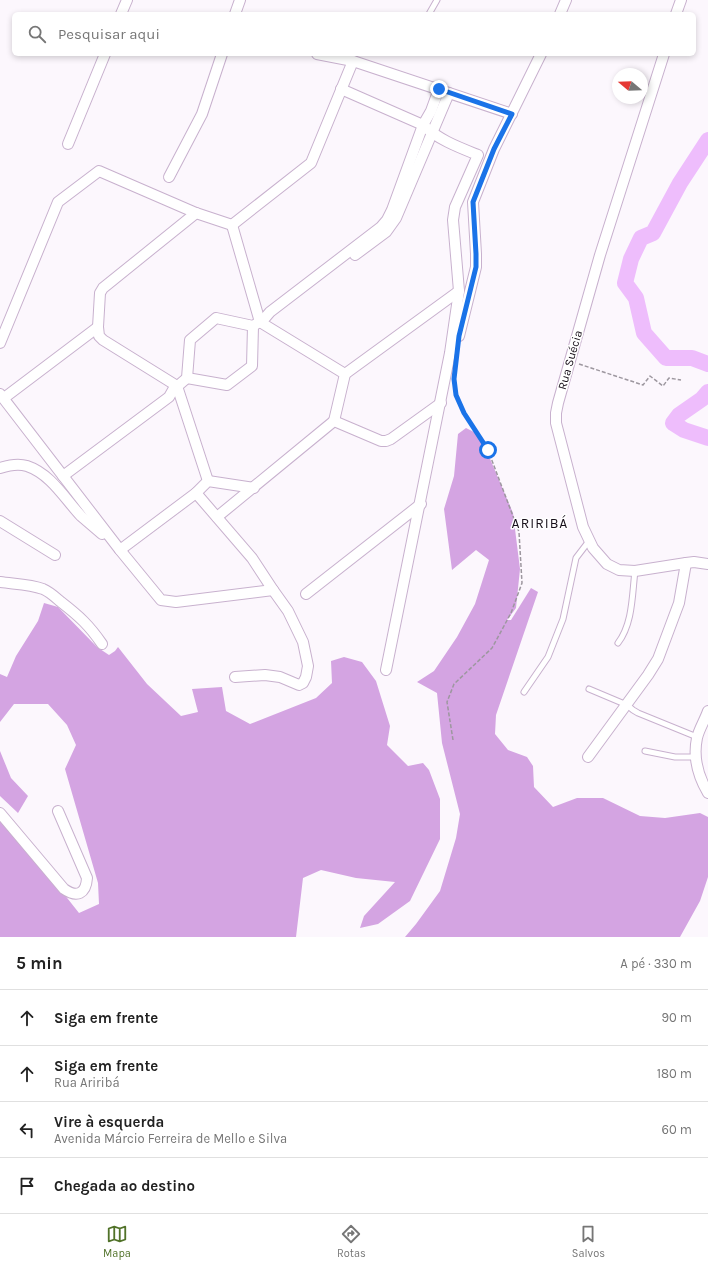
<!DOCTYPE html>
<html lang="pt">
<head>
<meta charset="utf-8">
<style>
  body { margin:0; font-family:Karla,sans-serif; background:#f2f2f2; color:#222 }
  .compass { position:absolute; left:612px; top:68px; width:36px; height:36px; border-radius:50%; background:#fff; box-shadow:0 2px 6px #0003; rotate:289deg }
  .stop { position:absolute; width:12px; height:12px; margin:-9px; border:3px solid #1a73e8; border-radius:50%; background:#fff }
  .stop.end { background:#1a73e8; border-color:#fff; box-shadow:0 1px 4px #0008 }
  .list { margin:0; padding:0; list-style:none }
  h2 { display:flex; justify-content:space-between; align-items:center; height:52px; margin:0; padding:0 16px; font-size:17px }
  h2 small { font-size:13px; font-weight:400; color:#767676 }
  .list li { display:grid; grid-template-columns:26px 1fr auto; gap:12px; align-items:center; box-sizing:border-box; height:56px; padding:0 16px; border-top:1px solid #e0e0e0 }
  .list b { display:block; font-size:15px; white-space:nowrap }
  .list p { margin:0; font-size:13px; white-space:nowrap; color:#767676 }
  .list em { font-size:13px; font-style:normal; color:#767676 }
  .icon { flex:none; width:22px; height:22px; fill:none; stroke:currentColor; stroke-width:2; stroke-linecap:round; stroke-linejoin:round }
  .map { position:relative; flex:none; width:708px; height:937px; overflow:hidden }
  .search { position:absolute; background:#fff; box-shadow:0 2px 6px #0003; left:12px; right:12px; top:12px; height:44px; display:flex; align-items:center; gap:10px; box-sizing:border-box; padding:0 14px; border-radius:6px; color:#767676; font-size:15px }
  .sheet { height:276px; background:#fff }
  nav { display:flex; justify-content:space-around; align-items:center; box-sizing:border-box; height:56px; border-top:1px solid #e0e0e0; background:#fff; font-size:11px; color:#767676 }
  nav a { display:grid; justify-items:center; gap:2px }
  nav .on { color:#517229 }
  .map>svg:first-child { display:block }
  .forest { fill:#d4a4e2 }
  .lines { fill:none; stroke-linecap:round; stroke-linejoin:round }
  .river { stroke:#eebdfc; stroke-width:16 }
  .service-casing { stroke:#c8b1ce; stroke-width:7 }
  .minor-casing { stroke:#c8b1ce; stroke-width:12 }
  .path { stroke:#9d979f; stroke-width:1.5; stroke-dasharray:4 2; stroke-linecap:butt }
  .service { stroke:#fff; stroke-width:5 }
  .minor { stroke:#fff; stroke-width:10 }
  .route { stroke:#1a73e8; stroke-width:5 }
  .labels { text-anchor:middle; stroke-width:3; stroke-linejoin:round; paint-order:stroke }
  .street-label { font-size:12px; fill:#170f19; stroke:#fff }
  .quarter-label { font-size:14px; letter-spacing:1px; fill:#170f19; stroke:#fff }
</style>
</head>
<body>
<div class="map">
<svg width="708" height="937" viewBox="0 0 708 937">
  <rect width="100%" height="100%" fill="#fcf7fd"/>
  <g class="forest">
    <path d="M466,428L480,435L513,513L520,569L516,608L507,620H511L531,588L538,592L496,715L495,734L508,750L527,757L533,766L534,787L553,807L577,798H603L640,816L665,818L700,813L708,817V877L700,901L680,937H405L416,924L440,891L456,838L460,814L442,743L437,693L417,682L434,671L457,637L475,604L489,560L476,550L452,570L444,509L454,476L458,434Z"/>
    <path d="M44,603L58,607L97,647L109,655L115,651L118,647L147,684L181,716L198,712L192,689L222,687L226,711L250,724L316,698L332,683L331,661L344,657L362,662L376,681L390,726L387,745L408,766L423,763L429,770L440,799V839L410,901L378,924L360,928L364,916L395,882L356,878L321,870L303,878L296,937H0V817L30,851L79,913L99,904L98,883L65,769L76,745L67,725L48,704H14L0,722V674L7,677L16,656L38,621Z"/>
    <path d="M0,751L11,778L28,796L18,813L0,796Z"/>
  </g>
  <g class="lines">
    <g class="river">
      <path d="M708,140L680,183L653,233L641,238L631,259L625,283L636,298L644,333L666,358H692L708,364"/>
      <path d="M708,392L702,399L679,415L673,423L684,430L708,438"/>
    </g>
    <g class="service-casing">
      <g id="service">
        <path d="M429,14L437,0"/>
        <path d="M618,643C633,623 632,595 635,571"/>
        <path d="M589,689L627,705L633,710L638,713L697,737"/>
        <path d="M524,692L548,657L563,619L576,558L589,541"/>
        <path d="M645,751L675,757H695"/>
      </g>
    </g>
    <g class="minor-casing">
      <g id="minor">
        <path d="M121,14L127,0"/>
        <path d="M235,14L240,0"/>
        <path d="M560,14L566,0"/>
        <path d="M676,14L681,0"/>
        <path d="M317,54L353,61L512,114"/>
        <path d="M664,54L600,255L558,403L556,413V423L583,527L593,548L607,564L619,570L635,571L686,563L694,562L708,564"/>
        <path d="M341,89L423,125C439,140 458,147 478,155L455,207L453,220L459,291L450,353L386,670"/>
        <path d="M68,144L105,54"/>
        <path d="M169,177L202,114L222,54"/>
        <path d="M196,213L103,288L100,293L98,327L99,336L103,340L177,386L208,481"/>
        <path d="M232,225L260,322L345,374L334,421"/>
        <path d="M232,225L311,163L353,61"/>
        <path d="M355,255L386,232L396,218L449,93"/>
        <path d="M459,336L476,267V254L473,202L494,149L541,54"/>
        <path d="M0,343L58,202L99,171L196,213L232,225"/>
        <path d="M345,374L459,291"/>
        <path d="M187,378L227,385L252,366L253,326"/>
        <path d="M0,394L120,550L161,600L176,602L273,590"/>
        <path d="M4,398L98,327"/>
        <path d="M0,468C9,465 18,463 27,466C51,474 65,499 81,516C88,522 95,528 102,534"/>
        <path d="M63,476L169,397L173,390L187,378L190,340L216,318L253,326L264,319L270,312L381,227L387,220L392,210L423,125L431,111L439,89"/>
        <path d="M196,493L252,558L273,590L288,611L303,642L308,666L306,677L303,683L299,685L280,677L265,675L235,677"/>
        <path d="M217,517L334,421L381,441H386L391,439L441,403"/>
        <path d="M0,521L55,555"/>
        <path d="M120,550L196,493L208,481L254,488"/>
        <path d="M0,582C14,584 30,584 43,589C50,592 55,597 61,602C79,616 89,625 102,644"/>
        <path d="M306,594L421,504"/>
        <path d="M708,711C705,720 699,729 697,738C693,757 698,776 708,793"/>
        <path d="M588,757L648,675L658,659L679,603L686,563"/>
        <path d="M0,813L64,889C77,898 86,894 87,878L58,811"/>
      </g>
    </g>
    <g class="path">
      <path d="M579,364L643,385L650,376L663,386L669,378L681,380"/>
      <path d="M453,740L447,702L454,684L492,648L511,613L522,583L519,532L488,450L465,413L456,395L455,381"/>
    </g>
    <use href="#service" class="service"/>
    <use href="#minor" class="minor"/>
  </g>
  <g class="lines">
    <path class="route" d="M439,89L512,114L494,149L473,202L476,254V267L459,336L454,379L456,395L464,413L488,450"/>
  </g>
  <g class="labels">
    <g class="street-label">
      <text transform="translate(570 360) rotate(-74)" y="4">Rua Suécia</text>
    </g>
    <g class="quarter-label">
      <text x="540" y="528">ARIRIBÁ</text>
    </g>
  </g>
</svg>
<svg class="compass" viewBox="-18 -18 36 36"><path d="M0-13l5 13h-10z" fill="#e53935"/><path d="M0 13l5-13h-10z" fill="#767676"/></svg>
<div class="stop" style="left:488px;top:450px"></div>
<div class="stop end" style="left:439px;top:89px"></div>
<div class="search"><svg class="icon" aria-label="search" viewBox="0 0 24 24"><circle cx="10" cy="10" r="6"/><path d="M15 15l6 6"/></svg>Pesquisar aqui</div>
</div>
<section class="sheet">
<h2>5 min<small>A pé · 330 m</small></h2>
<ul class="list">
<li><svg class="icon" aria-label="ahead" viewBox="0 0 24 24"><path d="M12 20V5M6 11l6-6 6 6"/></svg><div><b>Siga em frente</b></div><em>90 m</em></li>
<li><svg class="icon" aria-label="ahead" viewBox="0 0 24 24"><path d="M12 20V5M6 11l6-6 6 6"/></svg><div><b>Siga em frente</b><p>Rua Ariribá</p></div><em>180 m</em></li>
<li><svg class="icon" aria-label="left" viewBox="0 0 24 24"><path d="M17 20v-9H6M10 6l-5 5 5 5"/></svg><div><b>Vire à esquerda</b><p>Avenida Márcio Ferreira de Mello e Silva</p></div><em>60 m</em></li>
<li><svg class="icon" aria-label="arrive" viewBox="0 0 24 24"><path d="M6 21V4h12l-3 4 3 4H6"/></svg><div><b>Chegada ao destino</b></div></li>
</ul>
</section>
<nav>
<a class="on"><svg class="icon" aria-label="map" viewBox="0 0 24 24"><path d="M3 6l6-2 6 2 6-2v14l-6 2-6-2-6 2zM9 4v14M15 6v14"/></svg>Mapa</a>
<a><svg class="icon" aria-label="directions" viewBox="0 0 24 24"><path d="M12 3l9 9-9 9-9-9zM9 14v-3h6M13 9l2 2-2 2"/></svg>Rotas</a>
<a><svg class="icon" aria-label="saved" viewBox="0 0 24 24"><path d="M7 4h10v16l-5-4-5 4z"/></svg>Salvos</a>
</nav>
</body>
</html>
